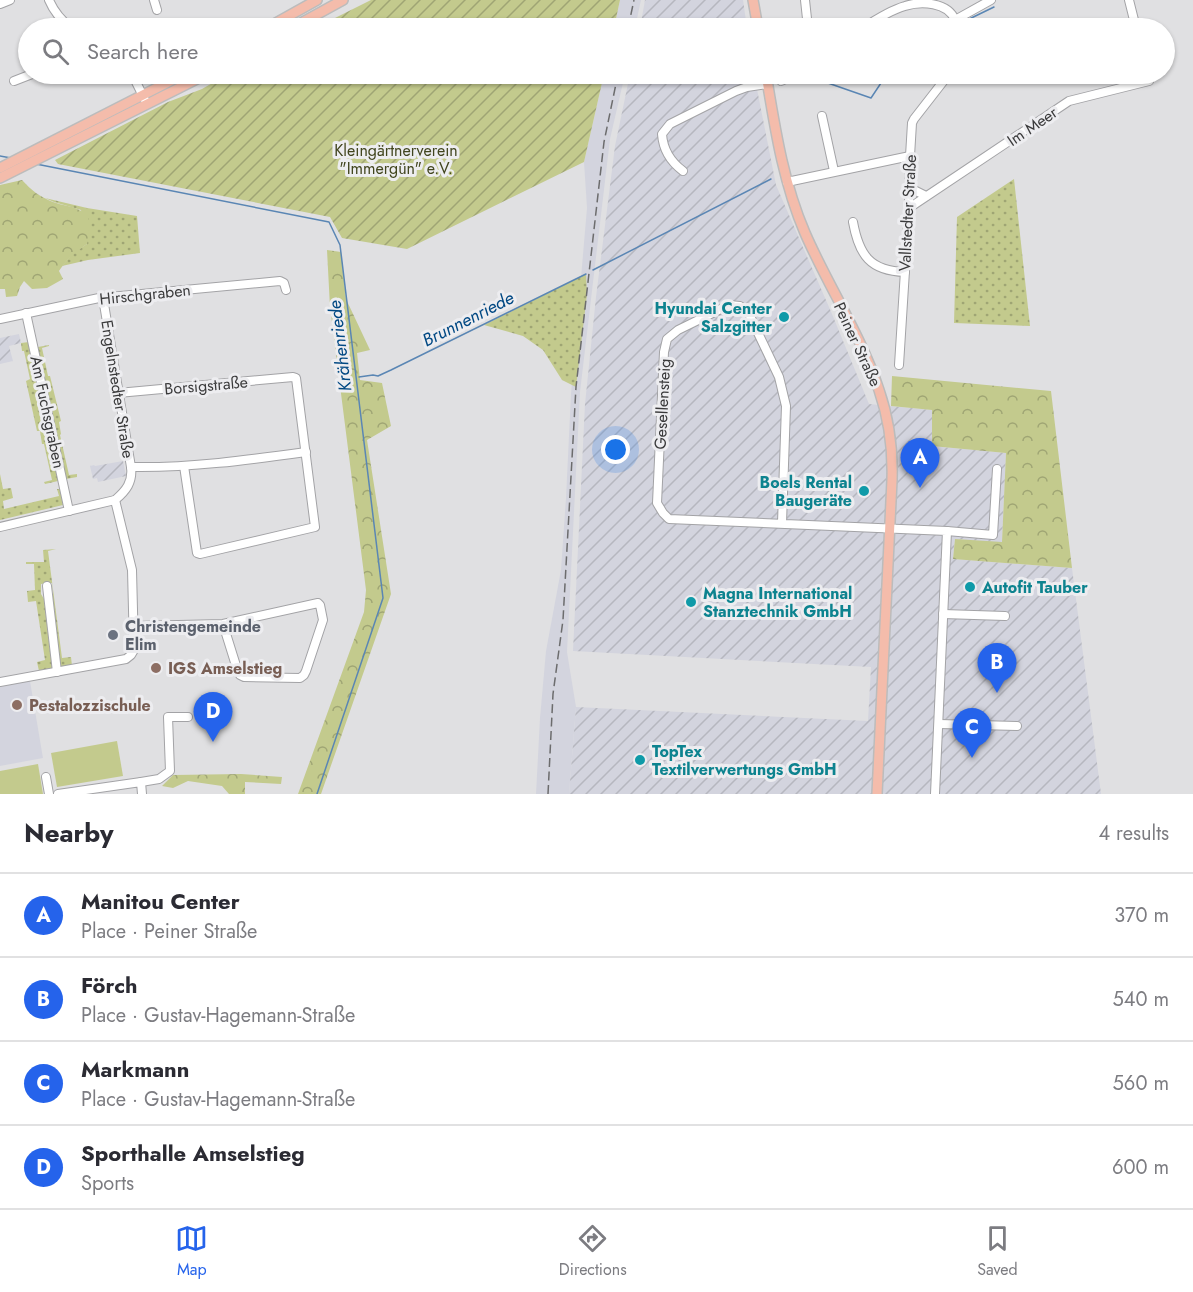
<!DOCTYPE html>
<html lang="en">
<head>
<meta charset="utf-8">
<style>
  body { margin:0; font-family:Jost,sans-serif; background:#f2f2f3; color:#2b2b33 }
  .you { position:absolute; left:616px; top:450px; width:21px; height:21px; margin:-15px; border:4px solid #fff; border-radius:50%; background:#1a73e8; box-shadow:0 0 0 9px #1a73e833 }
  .badge { display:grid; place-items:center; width:39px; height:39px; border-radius:50%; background:#2563eb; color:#fff; font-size:20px; font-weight:700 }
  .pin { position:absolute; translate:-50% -50px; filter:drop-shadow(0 2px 3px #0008) }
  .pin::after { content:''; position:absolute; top:32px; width:21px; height:18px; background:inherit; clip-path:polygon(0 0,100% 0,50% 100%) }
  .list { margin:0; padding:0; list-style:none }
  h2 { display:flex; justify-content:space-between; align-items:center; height:78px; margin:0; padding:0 24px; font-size:26px }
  h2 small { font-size:20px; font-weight:400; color:#7c7c81 }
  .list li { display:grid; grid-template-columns:39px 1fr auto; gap:18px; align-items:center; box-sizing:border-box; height:84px; padding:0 24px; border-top:2px solid #e1e1e2 }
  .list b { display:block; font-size:22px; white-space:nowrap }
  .list p { margin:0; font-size:20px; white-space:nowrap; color:#7c7c81 }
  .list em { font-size:20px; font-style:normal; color:#7c7c81 }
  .icon { flex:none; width:33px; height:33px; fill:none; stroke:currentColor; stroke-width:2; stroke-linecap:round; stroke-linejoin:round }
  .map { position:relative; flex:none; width:1193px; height:794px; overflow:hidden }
  .search { position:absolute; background:#fff; box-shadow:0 2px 4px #0004; left:18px; right:18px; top:18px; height:66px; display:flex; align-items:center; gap:15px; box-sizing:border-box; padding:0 21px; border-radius:33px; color:#7c7c81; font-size:22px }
  .sheet { height:414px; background:#fff }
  nav { display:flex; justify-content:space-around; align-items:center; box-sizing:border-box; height:84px; border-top:2px solid #e1e1e2; background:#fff; font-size:16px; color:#7c7c81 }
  nav a { display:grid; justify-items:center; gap:3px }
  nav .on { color:#2563eb }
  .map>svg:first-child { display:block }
  .built { fill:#d3d4de }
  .industrial { fill:url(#industrial-furrows) }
  .grass { fill:url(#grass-dots) }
  .forest { fill:url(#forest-crowns) }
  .park { fill:#c3ca8d }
  .garden { fill:url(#garden-furrows) }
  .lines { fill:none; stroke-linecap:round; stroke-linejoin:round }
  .stream { stroke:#5a86b4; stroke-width:1.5 }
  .minor-casing { stroke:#a3a3a6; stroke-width:10 }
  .major-casing { stroke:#bcbcbc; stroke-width:12 }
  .minor { stroke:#fff; stroke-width:8 }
  .major { stroke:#f4bcab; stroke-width:9 }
  .rail { stroke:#6c6c6d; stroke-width:1.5; stroke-dasharray:9 4.5; stroke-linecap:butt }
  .culture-dot { fill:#0f9aa8; stroke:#ededf0; stroke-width:2 }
  .worship-dot { fill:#6b7280; stroke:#ededf0; stroke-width:2 }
  .education-dot { fill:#8d6e63; stroke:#ededf0; stroke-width:2 }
  .labels { text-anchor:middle; stroke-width:6; stroke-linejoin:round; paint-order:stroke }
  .street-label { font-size:16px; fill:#3a3a3b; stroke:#ededf0 }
  .park-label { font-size:16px; fill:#41451e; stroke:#ededf0 }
  .culture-label { font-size:16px; font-weight:bold; fill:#0d838f; stroke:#ededf0; text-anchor:start }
  .worship-label { font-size:16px; font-weight:bold; fill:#5b616d; stroke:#ededf0; text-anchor:start }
  .education-label { font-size:16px; font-weight:bold; fill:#785e54; stroke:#ededf0; text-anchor:start }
  .water-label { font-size:18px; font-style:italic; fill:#004883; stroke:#ededf0 }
</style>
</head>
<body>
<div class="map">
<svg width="1193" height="794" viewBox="0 0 1193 794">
  <defs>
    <pattern id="industrial-furrows" width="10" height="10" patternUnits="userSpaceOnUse" patternTransform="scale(1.5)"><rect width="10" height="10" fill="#d3d4de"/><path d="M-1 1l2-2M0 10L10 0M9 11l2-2" fill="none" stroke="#b6b7bf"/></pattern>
    <pattern id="grass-dots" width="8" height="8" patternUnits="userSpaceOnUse" patternTransform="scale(1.5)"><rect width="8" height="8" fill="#c3ca8d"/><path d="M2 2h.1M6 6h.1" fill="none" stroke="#9fa574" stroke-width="1.8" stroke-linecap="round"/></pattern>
    <pattern id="forest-crowns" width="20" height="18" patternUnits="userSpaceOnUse" patternTransform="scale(1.5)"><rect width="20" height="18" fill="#c3ca8d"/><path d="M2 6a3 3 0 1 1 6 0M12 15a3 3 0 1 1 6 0" fill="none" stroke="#9fa574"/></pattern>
    <pattern id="garden-furrows" width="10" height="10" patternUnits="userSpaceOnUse" patternTransform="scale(1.5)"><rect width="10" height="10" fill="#c3ca8d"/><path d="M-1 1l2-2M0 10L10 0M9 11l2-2" fill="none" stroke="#9fa574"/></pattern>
  </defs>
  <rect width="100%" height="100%" fill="#e0e0e2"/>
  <g class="built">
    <path d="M620,0H641L635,28H614Z"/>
    <path d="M604,74H625L610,139L580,392L567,652L576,707L569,794H536L540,718L546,651L561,570L566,498L571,394L587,208L584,162Z"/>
    <path d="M30,681L43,758L0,766V687Z"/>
  </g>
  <g class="industrial">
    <path d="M645,0H743L747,28H640Z"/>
    <path d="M630,74H754L776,185L832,314L869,404L932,410V446L1006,453L1002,543L955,539L953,559L1072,568L1101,794H569L576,707L868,721L871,667L573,651L585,404L596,297L615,146Z"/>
    <path d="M19,334L21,343L9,346L13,361L0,364V338Z"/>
    <path d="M123,461L126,476L98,482L97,478L93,479L90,466L94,465L95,466Z"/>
  </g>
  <g class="grass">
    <path d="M1014,179L1030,326L954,323L957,217Z"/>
    <path d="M45,198L87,208L137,216L140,253L88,260L62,266L73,253L87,244L81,210L54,202Z"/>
    <path d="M586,274L587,294L576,387L562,380L543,350L523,336L484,325Z"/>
    <path d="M29,342L58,481L45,484L44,482L52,480L44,444H42L40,431H37L26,381L30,379L24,351H22L21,343Z"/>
    <path d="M49,345V346L42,348L48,376H50L61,421L59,422L61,434L60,435L69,475L77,474V477L66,479L38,347Z"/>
    <path d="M0,474L3,489L11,488L13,498L3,501L4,509L59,496L57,489H60L63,505L0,520Z"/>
    <path d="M56,549L48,551L62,658L71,657L72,666L61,667L60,666L51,599L53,593L52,583L41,584V594L44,599L52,667L51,669L39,671L37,662L45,660L36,601L28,602L27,591L35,590L34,564H26V562H44L43,550Z"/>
  </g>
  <g class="forest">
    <path d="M22,180C31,190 40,197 53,202C66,207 76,205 88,216L89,232L87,244C74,253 68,258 59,271L63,279L47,288L32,289L24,281L20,287L17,296L6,297L5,289H0V185Z"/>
    <path d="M327,250L341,252L346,299L370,350L357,353L360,380L382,383L391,426L367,440L391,594L321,794H298L364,612L366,590L330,307Z"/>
    <path d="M892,376L1051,391L1072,568L953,559L955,539L1002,542L1006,453L932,446V410L891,406Z"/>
    <path d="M241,774L282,777L281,784L245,782V794H229L222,786L188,781L173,788L162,786L173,775Z"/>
  </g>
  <g class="park">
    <path d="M117,741L123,776L57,787L51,753Z"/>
    <path d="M38,764L43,794H0V771Z"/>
  </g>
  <g class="garden">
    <path d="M371,0H620L614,28H315Z"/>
    <path d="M228,74H604L584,162L407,249L342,238L330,217L58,164L55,160L168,102L202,89Z"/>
  </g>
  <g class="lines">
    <g class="stream">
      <path d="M961,23L994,7"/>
      <path d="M805,75L871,98L887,74"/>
      <path d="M0,156L11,158"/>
      <path d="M36,164L329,222L340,245L383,598L317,794"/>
      <path d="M593,270L771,179"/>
      <path d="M359,377L373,375L378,376L391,370L586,274"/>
    </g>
    <g class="minor-casing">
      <g id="minor">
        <path d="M49,0C54,12 61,20 71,28"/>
        <path d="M154,0L157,10"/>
        <path d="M805,0L808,28"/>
        <path d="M1129,0L1136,28"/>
        <path d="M0,4L10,0"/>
        <path d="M863,28C875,20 891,10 905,6C921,1 948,2 955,20"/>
        <path d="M957,28L955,20L991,0"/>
        <path d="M132,74L145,100"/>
        <path d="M14,81L32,74"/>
        <path d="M781,81L788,78L794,74"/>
        <path d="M822,116L834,171"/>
        <path d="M683,171C671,162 663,149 662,134L670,124L736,91L747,87L768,84"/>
        <path d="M787,182L910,156"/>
        <path d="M910,188L926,196"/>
        <path d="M909,208L1069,101L1149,81L1147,74"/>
        <path d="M853,222C859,255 870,271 905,272"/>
        <path d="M26,313L69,511"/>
        <path d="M0,319L99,298L280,281L284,283L286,290"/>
        <path d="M899,365L909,208L910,156L912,123L914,119L949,74"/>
        <path d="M118,393L293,377L296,378L315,527L200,554L197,553L184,466"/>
        <path d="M131,467C190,468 248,460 306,452"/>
        <path d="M782,523L786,406L779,377L749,314L740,306L729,305L678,330L667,339L664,352L657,503L663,513L669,519L947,531L935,794"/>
        <path d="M0,527L115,500C126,491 133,482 131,467L104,304L102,299"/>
        <path d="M947,531L993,535L997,469"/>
        <path d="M47,586L57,672"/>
        <path d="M943,614L1005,616"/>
        <path d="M133,626L223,624L318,603L320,605L323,620L306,671L304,675L300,678L244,677L240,675L238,672L223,624"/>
        <path d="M0,682L126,659L131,655L134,650L132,570L115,500"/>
        <path d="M939,724L1017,726"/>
        <path d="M46,777L49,794"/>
        <path d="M141,782L159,779L170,771L168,717H188"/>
        <path d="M58,794L141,782L142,794"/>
      </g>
    </g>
    <g class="major-casing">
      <g id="major">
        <path d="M753,0L758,28"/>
        <path d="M267,28L317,0"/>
        <path d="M292,28L343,0"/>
        <path d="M766,74C775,128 783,182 805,233C828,286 861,335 879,390C889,419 893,449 892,480L877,794"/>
        <path d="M0,168L184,74"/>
        <path d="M0,178L207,74"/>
      </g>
    </g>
    <use href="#minor" class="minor"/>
    <use href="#major" class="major"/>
    <g class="rail">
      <path d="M628,28L634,0"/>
      <path d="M548,794L553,694L563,620L576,387L604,142L618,74"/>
    </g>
  </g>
  <g class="culture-dot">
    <circle cx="784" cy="317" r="6"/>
    <circle cx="864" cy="491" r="6"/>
    <circle cx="970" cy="587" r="6"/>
    <circle cx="691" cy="602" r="6"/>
    <circle cx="640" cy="760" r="6"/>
  </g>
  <circle class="worship-dot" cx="113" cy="635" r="6"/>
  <g class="education-dot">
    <circle cx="156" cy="668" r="6"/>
    <circle cx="17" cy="705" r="6"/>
  </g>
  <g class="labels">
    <g class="street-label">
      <text transform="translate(1032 126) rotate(-34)" y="6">Im Meer</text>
      <text transform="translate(907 213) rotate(-87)" y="6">Vallstedter Straße</text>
      <text transform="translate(145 294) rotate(-6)" y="6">Hirschgraben</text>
      <text transform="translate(858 344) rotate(65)" y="6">Peiner Straße</text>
      <text transform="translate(206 385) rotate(-5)" y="6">Borsigstraße</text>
      <text transform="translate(118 389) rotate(81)" y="6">Engelnstedter Straße</text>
      <text transform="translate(662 404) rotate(-87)" y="6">Gesellensteig</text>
      <text transform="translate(48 412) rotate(78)" y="6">Am Fuchsgraben</text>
    </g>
    <g class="park-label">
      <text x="396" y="156">Kleingärtnerverein<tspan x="396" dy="18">"Immergün" e.V.</tspan></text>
    </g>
    <g class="culture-label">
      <text x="772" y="314" text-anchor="end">Hyundai Center<tspan x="772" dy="18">Salzgitter</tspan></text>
      <text x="852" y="488" text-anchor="end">Boels Rental<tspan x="852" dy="18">Baugeräte</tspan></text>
      <text x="982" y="593">Autofit Tauber</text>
      <text x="703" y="599">Magna International<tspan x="703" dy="18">Stanztechnik GmbH</tspan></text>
      <text x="652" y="757">TopTex<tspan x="652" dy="18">Textilverwertungs GmbH</tspan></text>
    </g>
    <g class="worship-label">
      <text x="125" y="632">Christengemeinde<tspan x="125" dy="18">Elim</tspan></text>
    </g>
    <g class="education-label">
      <text x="168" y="674">IGS Amselstieg</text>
      <text x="29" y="711">Pestalozzischule</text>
    </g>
    <g class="water-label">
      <text transform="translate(468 319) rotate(-27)" y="6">Brunnenriede</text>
      <text transform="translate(340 346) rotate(-97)" y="6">Krähenriede</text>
    </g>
  </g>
</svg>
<div class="you"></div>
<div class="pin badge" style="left:920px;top:488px">A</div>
<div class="pin badge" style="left:997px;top:693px">B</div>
<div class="pin badge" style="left:972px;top:758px">C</div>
<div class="pin badge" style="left:213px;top:742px">D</div>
<div class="search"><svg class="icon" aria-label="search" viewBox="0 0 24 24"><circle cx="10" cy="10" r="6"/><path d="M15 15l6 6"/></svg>Search here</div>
</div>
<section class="sheet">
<h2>Nearby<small>4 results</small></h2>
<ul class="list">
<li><span class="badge">A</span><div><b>Manitou Center</b><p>Place · Peiner Straße</p></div><em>370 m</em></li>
<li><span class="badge">B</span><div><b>Förch</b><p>Place · Gustav-Hagemann-Straße</p></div><em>540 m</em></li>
<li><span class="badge">C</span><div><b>Markmann</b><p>Place · Gustav-Hagemann-Straße</p></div><em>560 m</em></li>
<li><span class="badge">D</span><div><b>Sporthalle Amselstieg</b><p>Sports</p></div><em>600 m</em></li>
</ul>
</section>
<nav>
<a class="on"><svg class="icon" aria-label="map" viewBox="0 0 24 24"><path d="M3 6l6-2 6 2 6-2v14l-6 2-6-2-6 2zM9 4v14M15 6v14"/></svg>Map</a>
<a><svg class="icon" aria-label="directions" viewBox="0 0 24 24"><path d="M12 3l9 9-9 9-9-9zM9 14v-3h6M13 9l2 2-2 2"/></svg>Directions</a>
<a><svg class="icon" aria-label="saved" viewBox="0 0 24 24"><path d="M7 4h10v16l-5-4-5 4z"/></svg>Saved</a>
</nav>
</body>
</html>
